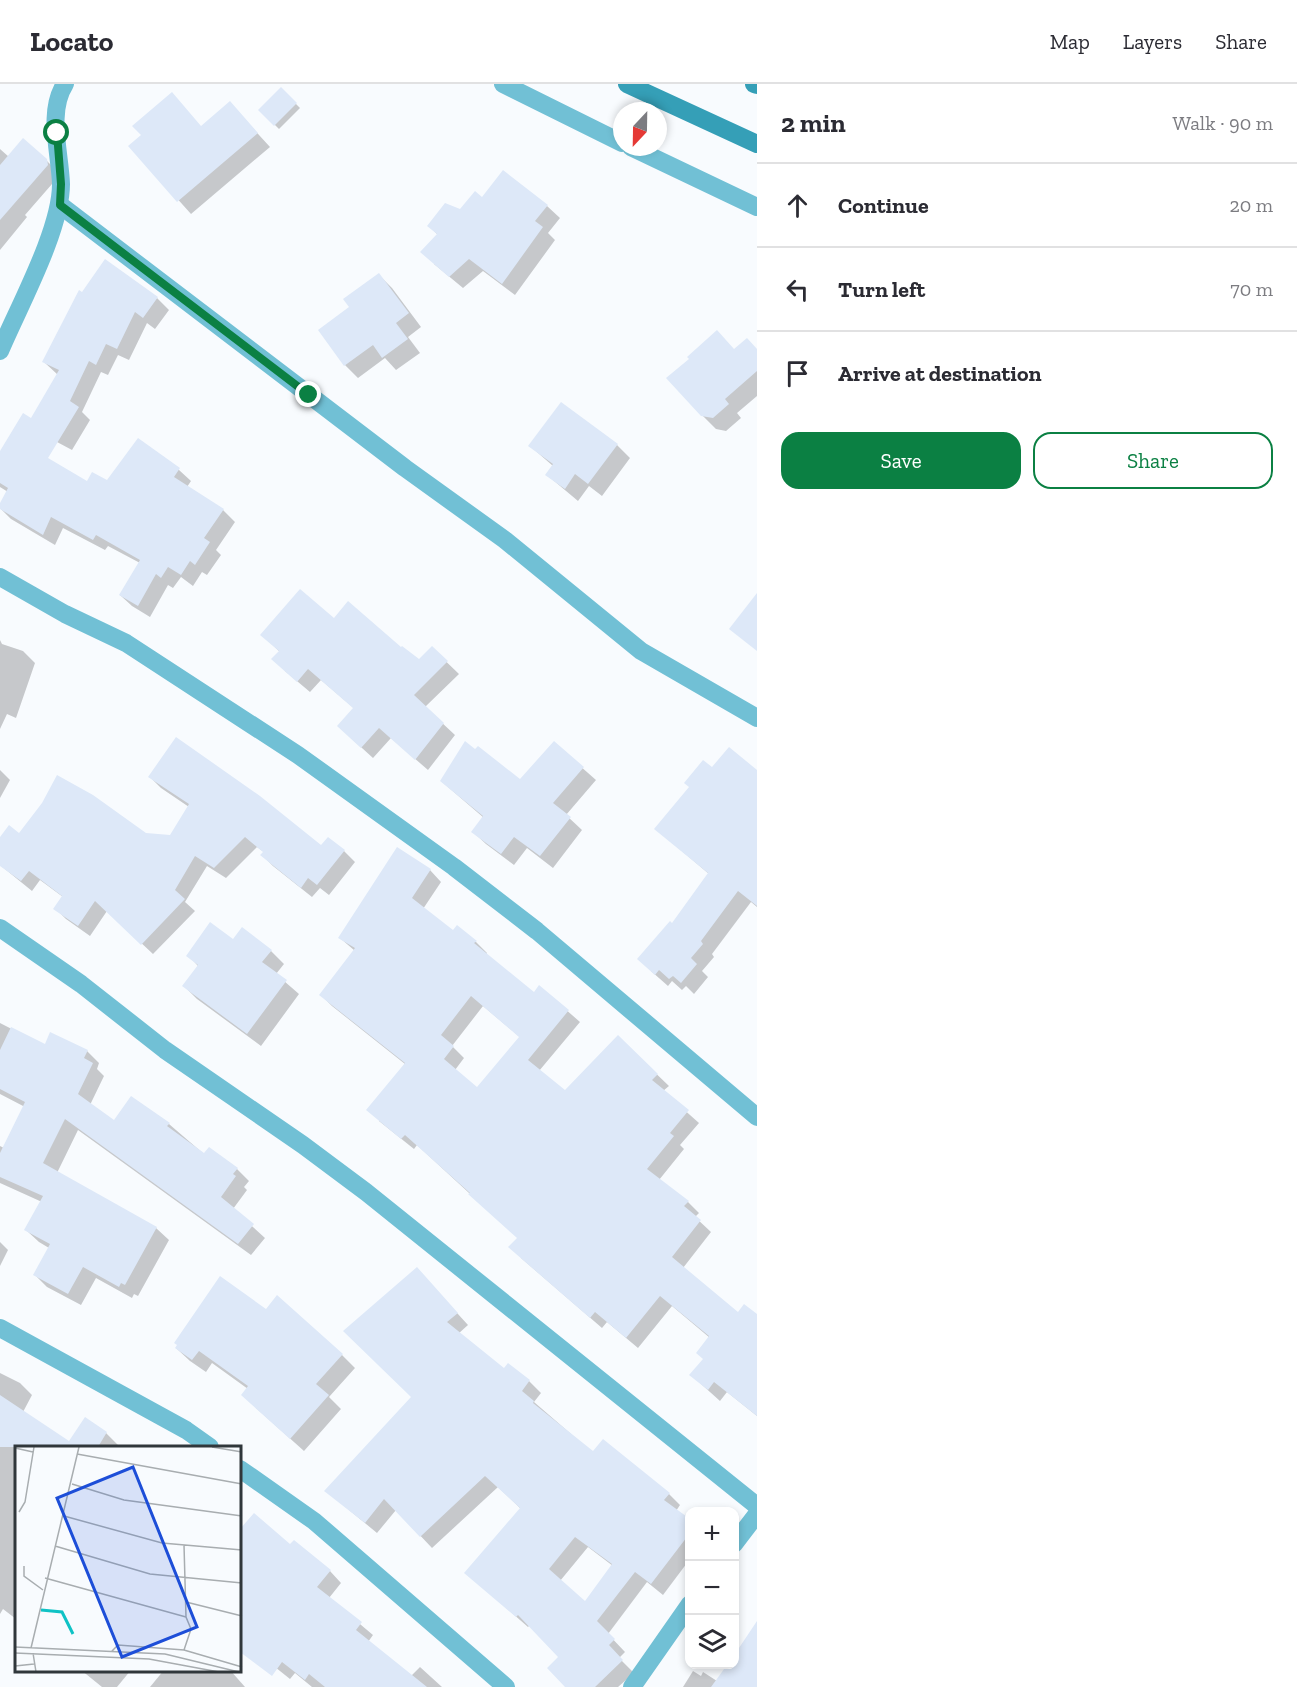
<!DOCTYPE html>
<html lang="en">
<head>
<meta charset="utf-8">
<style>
  body { margin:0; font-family:"Zilla Slab",serif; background:#f7f7f7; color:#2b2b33 }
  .controls { position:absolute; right:18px; bottom:18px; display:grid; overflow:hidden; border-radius:12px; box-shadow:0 3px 9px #0003 }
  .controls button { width:54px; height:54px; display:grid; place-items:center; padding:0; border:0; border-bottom:2px solid #e1e1e2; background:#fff; color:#2b2b33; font:30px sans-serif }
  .compass { position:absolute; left:613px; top:18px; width:54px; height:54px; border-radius:50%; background:#fff; box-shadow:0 3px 9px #0003; rotate:202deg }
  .stop { position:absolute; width:18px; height:18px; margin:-14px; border:4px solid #0b8043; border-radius:50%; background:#fff }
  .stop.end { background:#0b8043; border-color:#fff; box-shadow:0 2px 6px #0008 }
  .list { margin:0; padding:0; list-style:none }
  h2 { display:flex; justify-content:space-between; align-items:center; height:78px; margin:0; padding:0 24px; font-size:26px }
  h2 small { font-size:20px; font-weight:400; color:#7c7c81 }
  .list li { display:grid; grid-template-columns:39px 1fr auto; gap:18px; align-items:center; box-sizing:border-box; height:84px; padding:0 24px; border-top:2px solid #e1e1e2 }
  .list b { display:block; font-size:22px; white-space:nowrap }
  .list em { font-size:20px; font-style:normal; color:#7c7c81 }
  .actions { display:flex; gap:12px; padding:18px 24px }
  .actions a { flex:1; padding:14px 0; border:2px solid #0b8043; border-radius:18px; text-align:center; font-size:21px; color:#0b8043 }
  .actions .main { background:#0b8043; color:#fff }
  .icon { flex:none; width:33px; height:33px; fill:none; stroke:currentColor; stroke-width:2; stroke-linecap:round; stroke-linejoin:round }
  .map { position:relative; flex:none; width:757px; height:1603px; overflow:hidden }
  header { display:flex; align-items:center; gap:36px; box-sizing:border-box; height:84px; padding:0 30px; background:#fff; border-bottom:2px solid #e1e1e2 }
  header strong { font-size:28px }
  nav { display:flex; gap:33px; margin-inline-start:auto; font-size:21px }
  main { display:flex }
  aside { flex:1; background:#fff }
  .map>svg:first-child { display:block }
  .shadow { fill:#0003; fill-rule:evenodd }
  .building { fill:#dde8f8; fill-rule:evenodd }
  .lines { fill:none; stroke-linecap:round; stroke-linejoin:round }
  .street { stroke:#71c0d5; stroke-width:18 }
  .secondary { stroke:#359fb7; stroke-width:18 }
  .route { stroke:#0b8043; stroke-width:8 }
  .inset-river { fill:none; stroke:#0fc2c5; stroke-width:3 }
  .inset-road { fill:none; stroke:#a8adb0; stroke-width:1.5 }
  .view { fill:#1d4ed8; fill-opacity:0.15; stroke:#1d4ed8; stroke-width:3 }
  .inset-edge { fill:none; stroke:#30373b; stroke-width:3 }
</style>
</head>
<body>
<header>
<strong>Locato</strong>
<nav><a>Map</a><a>Layers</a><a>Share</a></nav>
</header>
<main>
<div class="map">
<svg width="757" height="1603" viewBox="0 0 757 1603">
  <rect width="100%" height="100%" fill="#f8fbfe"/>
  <g class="shadow">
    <path d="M281,5L300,24L279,45L260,26Z"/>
    <path d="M230,19L270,63L191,130L130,62L202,43Z"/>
    <path d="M0,65L9,73L46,76L58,88L59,92L25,131L27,133L0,166Z"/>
    <path d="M503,88L547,122L560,134L548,149L555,156L515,211L483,187L463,204L434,180L438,151L429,142L483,115Z"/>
    <path d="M379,191L392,204L421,243L408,253L420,269L396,286L385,274L358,294L345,281L351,224Z"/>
    <path d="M157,214L169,226L155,245L147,239L129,276L118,271L108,291L101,288L82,328L90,336L72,366L42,350L58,291L44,278Z"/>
    <path d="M757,265V312L737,329L741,334L726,347L716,345L702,331Z"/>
    <path d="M138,356L179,386L191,397L187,403L223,426L235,438L216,466L221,471L207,491L202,488L193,502L181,493L173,504L168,501L150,533L132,522L120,511L140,479L108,462L105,466L63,444L55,461L11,435L0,424L8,408L0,403V370L87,399L107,398Z"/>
    <path d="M617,361L630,374L602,412L589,402L578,417L547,391L553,382L530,362Z"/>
    <path d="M334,536L401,566L419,577L432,564L459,590L425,623L455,651L428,686L391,654L373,674L351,654L355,625L321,596L310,608L285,587L280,568L262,551Z"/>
    <path d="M0,556L2,560L23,567L35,579L16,634L7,630L0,645Z"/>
    <path d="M554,659L596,696L566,731L582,746L553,784L527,764L514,781L486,760L473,748L484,734L441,697H521Z"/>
    <path d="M712,685L757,688V823L751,818L712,870L714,873L702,887L708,893L694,910L686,902L682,906L672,897L668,902L651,887L672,841L709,790L656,745Z"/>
    <path d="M0,686L10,696L0,714Z"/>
    <path d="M150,693L322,763L344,767L355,778L329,811L320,804L312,813L273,782L262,771L264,768L257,763L226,794L207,782L185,818L195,827L153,870L107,827L90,852L66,835L55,824L63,813L40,796L32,807L0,781V756L19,751H145L171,753L189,723L161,704Z"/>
    <path d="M430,786L441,798L423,825L453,849L476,858L487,869L486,871L534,910L540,903L580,938L539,987L565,1008L618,953L669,1002L663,1007L699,1039L680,1061L684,1065L659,1096L688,1118L699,1129L695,1133L711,1148L683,1184L739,1230L757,1238V1332L727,1308L720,1317L691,1291L704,1275L710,1254L672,1222L638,1264L607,1238L602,1244L521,1174L518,1154L417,1061L414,1065L379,1037L405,980L332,922L321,911L355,867L340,854ZM483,922L521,954L477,1005L455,986L464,974L452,962Z"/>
    <path d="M233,857L271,867L284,880L276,890L299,910L261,962L197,915L184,902L198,882L188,871Z"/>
    <path d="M0,939L45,962L87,967L99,979L97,985L104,992L90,1021L114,1038L169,1040L205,1071L237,1085L249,1097L244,1103L247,1106L233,1125L265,1154L251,1171L78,1046L57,1089L156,1144L169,1156L138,1212L134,1210L132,1214L96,1194L81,1221L47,1203L35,1191L49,1164L39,1158L26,1146L42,1118L0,1099V1062L4,1064L25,1023L0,1010Z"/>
    <path d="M0,1158L8,1166L0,1182Z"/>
    <path d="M417,1185L468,1241L458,1250L504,1286L508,1281L529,1297L541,1309L534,1318L593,1369L669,1410L680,1421L676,1427L690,1437V1475L663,1511L647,1498L608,1550L625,1568L619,1574L634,1589L618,1603H567L560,1573L530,1541L528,1543L466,1489L521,1425L498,1403L432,1464L396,1426L377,1449L326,1407L413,1313ZM588,1463L613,1482L585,1519L560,1497Z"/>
    <path d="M176,1264L342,1271L355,1284L329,1313L341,1325L304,1367L256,1324L248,1305L212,1279L206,1288L190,1277Z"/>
    <path d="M0,1289L20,1299L32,1311L23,1328L69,1359L85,1335L106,1349L118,1361L117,1363H16V1535L3,1525L0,1530Z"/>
    <path d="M240,1445L290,1462L330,1487L341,1499L329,1514L373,1551L368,1558L411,1592L420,1583L442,1603H312L295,1589L290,1595L240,1555Z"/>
    <path d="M757,1540V1603H683L693,1587L701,1592L703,1588L717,1597L729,1580H734V1572Z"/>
    <path d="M131,1586L117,1603H102L81,1586Z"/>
    <path d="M164,1586H230L245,1603H150Z"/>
  </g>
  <g class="building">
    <path d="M281,3L297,19L274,42L258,26Z"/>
    <path d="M172,8L201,42L230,17L258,49L177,118L128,62L141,51L132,42Z"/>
    <path d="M23,54L47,75L48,81L0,136V81Z"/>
    <path d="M503,86L548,121L535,137L543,143L502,200L469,175L449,193L420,168L437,150L427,142L445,119L460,125L475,107L482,113Z"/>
    <path d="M105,175L158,213L143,234L135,228L117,265L106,260L96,281L89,277L70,317L79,323L48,374L87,397L92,388L107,396L138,354L180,384L174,393L224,425L204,454L210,458L195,481L190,477L181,491L168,483L161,494L156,490L138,522L119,511L140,476L96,451L93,456L51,433L43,451L0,425V419L8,404L0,399V367L23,329L31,334L59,286L42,278L79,206L82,208Z"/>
    <path d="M379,189L409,229L396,239L408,255L382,274L373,261L344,282L318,246L349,223L343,215Z"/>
    <path d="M717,246L734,265L747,254L757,265V287L725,315L729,320L713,334L701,332L666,294L689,275L687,273Z"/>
    <path d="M561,318L618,360L588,400L575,390L565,405L545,391L553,380L528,362Z"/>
    <path d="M300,505L334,534L348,517L401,563L402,562L419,575L432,562L448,577L414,611L444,639L415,676L379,644L361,664L337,642L353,624L308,585L297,598L271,575L279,567L260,551Z"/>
    <path d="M757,509V567L729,545Z"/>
    <path d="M176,653L260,712L321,761L328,753L345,766L317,801L308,794L301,804L260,771L263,768L245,753L214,784L195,772L175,806L185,815L141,861L95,817L78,842L53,825L62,812L29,787L21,797L0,782V753L9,741L19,749L42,719L57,691L93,711L146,749L170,751L189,720L148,693Z"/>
    <path d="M465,657L475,665L478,662L520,695L554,657L584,683L553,719L571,733L540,772L514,753L501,770L471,748L483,732L440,697Z"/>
    <path d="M729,663L757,686V822L738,807L701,857L703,860L691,874L697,880L681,899L673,892L669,895L659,886L655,891L637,875L670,837L672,839L708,789L654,745L689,703L684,699L703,676L712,683Z"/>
    <path d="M397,763L431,785L412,814L453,846L457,841L477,857L474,859L534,908L539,901L569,926L528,976L565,1006L618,951L658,990L652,996L689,1026L670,1049L674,1052L647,1085L689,1117L684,1122L701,1136L672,1173L738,1228L744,1220L757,1230V1332L714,1298L708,1306L689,1291L703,1275L696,1269L709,1252L660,1212L626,1254L595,1228L590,1234L508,1163L517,1154L468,1110L470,1109L405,1051L401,1055L366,1026L405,979L319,911L355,864L338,854ZM471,912L519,953L477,1003L444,975L454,962L441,951Z"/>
    <path d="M210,838L233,855L242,843L272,866L262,878L287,896L247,950L182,902L198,881L186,872Z"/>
    <path d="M11,943L45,960L50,948L88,966L84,974L93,979L78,1010L114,1036L131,1012L170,1039L167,1042L204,1069L209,1063L238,1084L233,1090L236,1092L221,1113L254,1140L238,1160L65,1035L43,1079L157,1143L125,1201L121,1199L119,1203L83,1183L68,1210L33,1191L50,1160L24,1146L43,1112L0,1093V1069L25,1018L0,1005V966Z"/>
    <path d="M417,1183L458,1229L447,1238L504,1284L508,1279L530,1296L522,1307L534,1317L533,1319L593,1367L603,1355L670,1409L664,1416L690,1435V1449L651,1500L635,1488L597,1537L615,1555L609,1561L623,1576L595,1603H565L547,1584L558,1573L518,1531L516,1533L464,1489L520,1424L485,1392L420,1453L384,1415L365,1439L324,1407L411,1313L343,1247ZM575,1453L612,1480L585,1517L549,1485Z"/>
    <path d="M220,1192L266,1225L277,1211L343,1270L316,1300L329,1311L290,1355L241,1311L248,1302L199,1267L192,1276L175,1264L177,1261L174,1259Z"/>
    <path d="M0,1311L69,1357L85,1333L107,1348L98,1363H0Z"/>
    <path d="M254,1429L290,1460L294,1456L331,1486L317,1503L362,1538L356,1546L427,1603H325L309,1590L305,1596L282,1578L272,1592L240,1568V1445Z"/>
    <path d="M757,1537V1603H711L727,1581H735V1570Z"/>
  </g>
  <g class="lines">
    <g class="street">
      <path d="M503,0L622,59"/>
      <path d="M631,63L757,123"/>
      <path d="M60,121L405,384L505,456L641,567L757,634"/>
      <path d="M0,267C19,222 61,146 61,100C60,69 47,28 65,0"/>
      <path d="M0,493L65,530L126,559L298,671L454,783L537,847L757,1033"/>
      <path d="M0,844L81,900L165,966L303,1061L366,1108L757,1422"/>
      <path d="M0,1244L186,1346L210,1363"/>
      <path d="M240,1385L314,1437L506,1603"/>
      <path d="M734,1460L757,1430"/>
      <path d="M632,1603L690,1520"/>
    </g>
    <g class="secondary">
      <path d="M627,0L757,60"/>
      <path d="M754,0L757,1"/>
    </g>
  </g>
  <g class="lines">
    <path class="route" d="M57,49L61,100L60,121L309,311"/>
  </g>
  <g transform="translate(15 1362)">
    <rect width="226" height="226" fill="#f8fbfe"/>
    <path class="inset-river" d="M26,164L47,166L58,188"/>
    <path class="inset-road" d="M197,1L227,6M0,2L18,6M62,8L227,38M57,38L109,54L227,70M4,66L10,56L19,1M49,70L147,97L227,104M40,100L135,128L227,137M9,120V130L28,144M30,132L171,171M171,156L227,170M0,201L150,208L224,226M16,202L64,1M169,204L176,183L171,171L169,99M97,205L103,199L169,204L227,221M0,207L134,213L204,226M18,207L21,226M0,220L19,218"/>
    <path class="view" d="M118,21L182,181L107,211L42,52Z"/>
    <rect width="226" height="226" class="inset-edge"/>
  </g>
</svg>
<div class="controls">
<button>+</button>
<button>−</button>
<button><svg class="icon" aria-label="layers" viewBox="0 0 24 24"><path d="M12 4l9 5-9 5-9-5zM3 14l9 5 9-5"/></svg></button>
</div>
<svg class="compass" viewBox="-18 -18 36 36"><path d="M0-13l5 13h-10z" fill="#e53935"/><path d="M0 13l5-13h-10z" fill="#7c7c81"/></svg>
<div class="stop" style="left:57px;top:49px"></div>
<div class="stop end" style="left:309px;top:311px"></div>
</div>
<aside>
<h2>2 min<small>Walk · 90 m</small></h2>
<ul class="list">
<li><svg class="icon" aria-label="ahead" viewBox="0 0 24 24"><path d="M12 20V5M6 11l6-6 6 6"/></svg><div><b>Continue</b></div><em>20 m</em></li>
<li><svg class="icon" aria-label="left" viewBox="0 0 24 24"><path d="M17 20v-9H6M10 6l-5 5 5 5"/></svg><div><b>Turn left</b></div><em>70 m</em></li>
<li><svg class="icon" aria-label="arrive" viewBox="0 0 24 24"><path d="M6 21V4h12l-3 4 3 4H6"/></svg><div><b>Arrive at destination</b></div></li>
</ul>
<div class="actions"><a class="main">Save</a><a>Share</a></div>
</aside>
</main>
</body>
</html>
